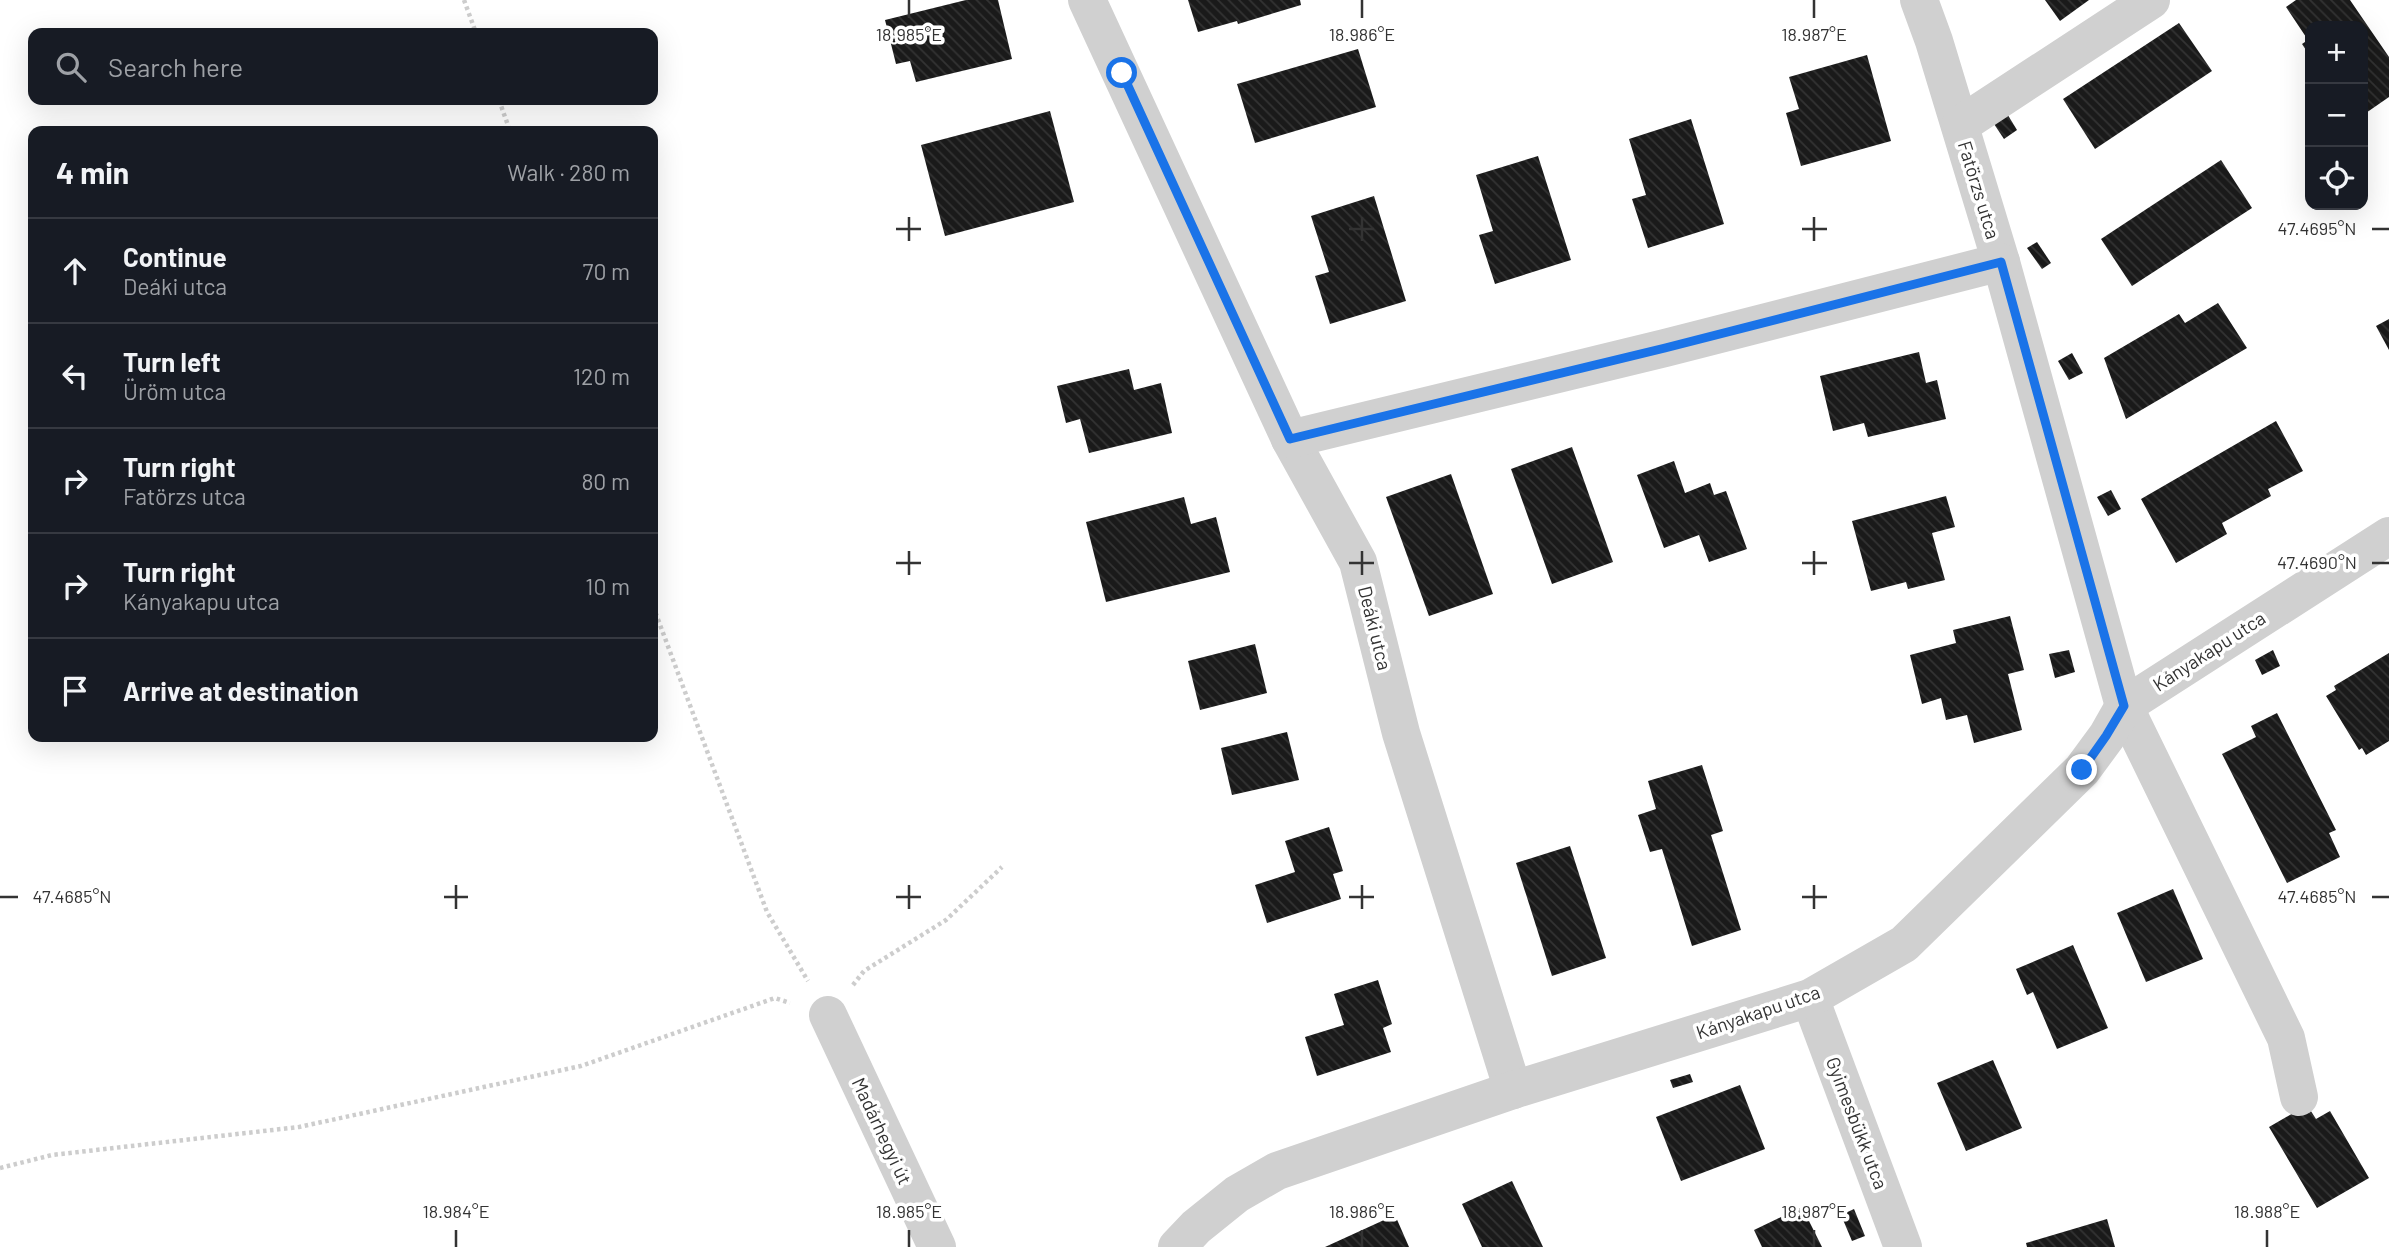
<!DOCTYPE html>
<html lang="en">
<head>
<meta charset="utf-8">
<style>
  body { margin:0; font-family:Barlow,sans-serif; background:#20242c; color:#f1f3f6 }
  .controls { position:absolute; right:21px; top:21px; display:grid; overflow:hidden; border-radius:14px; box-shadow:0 7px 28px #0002 }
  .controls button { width:63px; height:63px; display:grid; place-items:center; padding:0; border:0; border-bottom:2px solid #363941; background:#171b24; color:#f1f3f6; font:35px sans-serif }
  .stop { position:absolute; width:21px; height:21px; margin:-16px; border:5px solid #1a73e8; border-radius:50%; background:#fff }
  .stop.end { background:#1a73e8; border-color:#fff; box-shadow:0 2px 7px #0008 }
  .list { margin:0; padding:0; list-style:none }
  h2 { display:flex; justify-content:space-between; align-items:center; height:91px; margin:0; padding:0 28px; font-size:30px }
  h2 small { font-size:23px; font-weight:400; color:#9ea1a6 }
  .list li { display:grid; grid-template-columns:46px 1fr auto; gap:21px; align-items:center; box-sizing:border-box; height:105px; padding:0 28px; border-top:2px solid #363941 }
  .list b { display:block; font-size:26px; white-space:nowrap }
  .list p { margin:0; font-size:23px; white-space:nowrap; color:#9ea1a6 }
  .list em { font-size:23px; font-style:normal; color:#9ea1a6 }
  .icon { flex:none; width:38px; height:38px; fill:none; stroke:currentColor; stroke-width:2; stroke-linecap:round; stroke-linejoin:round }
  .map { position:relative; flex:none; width:2389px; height:1247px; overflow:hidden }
  .search { position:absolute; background:#171b24; box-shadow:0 7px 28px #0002; left:28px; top:28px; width:630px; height:77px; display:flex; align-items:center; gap:18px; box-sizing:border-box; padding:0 24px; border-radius:14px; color:#9ea1a6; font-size:26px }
  .panel { position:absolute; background:#171b24; box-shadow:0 7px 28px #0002; left:28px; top:126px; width:630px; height:616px; border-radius:14px }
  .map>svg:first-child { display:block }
  .building { fill:url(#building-back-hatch) }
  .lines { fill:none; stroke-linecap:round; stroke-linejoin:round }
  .path { stroke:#cdcdcd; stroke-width:4.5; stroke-dasharray:3.5 3.5; stroke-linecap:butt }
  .minor { stroke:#d0d0d0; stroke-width:38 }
  .route { stroke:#1a73e8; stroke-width:9 }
  .ticks { fill:none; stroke:#333; stroke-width:2.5 }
  .labels { text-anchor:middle; stroke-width:7; stroke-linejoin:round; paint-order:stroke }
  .street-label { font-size:19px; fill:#333; stroke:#fff }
  .ticks-label { font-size:18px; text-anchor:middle; fill:#333; stroke:#fff; stroke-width:7; stroke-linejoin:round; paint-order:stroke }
</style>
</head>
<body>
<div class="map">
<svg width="2389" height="1247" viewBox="0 0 2389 1247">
  <defs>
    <pattern id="building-back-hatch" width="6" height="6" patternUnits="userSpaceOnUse" patternTransform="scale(1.75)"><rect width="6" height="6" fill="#1a1a1a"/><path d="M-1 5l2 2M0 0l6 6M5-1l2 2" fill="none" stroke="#333"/></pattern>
  </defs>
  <rect width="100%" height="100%" fill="#fff"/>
  <g class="building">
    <path d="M966,0H998L1012,59L916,82L910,61L896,64L885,20Z"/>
    <path d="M1188,0H1300L1301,5L1238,24L1237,21L1198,32Z"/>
    <path d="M2045,0H2089L2060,21Z"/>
    <path d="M2296,0H2350L2389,57V97L2363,115V26H2310V56L2302,44L2308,40L2286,7Z"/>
    <path d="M2179,23L2212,71L2095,149L2063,99Z"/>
    <path d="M1358,49L1376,107L1255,143L1237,84Z"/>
    <path d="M1867,55L1891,141L1801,166L1786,113L1799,109L1789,77Z"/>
    <path d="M1050,111L1074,202L945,236L921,145Z"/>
    <path d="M2006,112L2017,130L2004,139L1992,121Z"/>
    <path d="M1691,119L1724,224L1648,248L1632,199L1646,195L1629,139Z"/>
    <path d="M1538,156L1571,260L1495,284L1479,235L1493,231L1476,175Z"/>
    <path d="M2221,160L2252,208L2132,286L2101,239Z"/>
    <path d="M1374,196L1406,301L1330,324L1315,276L1329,272L1311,216Z"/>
    <path d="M2037,242L2051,263L2042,269L2027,248Z"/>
    <path d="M2218,303L2247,348L2126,419L2104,358L2179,314L2185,323Z"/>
    <path d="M2389,319V350L2376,326Z"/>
    <path d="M1919,352L1926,383L1937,380L1946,419L1868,437L1864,423L1833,431L1820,376Z"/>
    <path d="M2072,353L2083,373L2069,380L2058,361Z"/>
    <path d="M1129,369L1134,390L1161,383L1172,433L1089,453L1080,419L1066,423L1057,386Z"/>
    <path d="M2276,421L2303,471L2268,489L2271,496L2222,523L2227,534L2176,563L2141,499Z"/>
    <path d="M1572,447L1613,562L1552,584L1511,469Z"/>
    <path d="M1674,461L1685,493L1710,483L1714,495L1726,491L1747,549L1709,562L1699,535L1664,548L1637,475Z"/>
    <path d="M1451,474L1493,594L1429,616L1386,497Z"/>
    <path d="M2111,490L2121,509L2108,516L2097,497Z"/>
    <path d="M1946,496L1955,527L1932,533L1945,580L1908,589L1906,582L1871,591L1852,521Z"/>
    <path d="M1184,497L1191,524L1216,517L1230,572L1106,602L1086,522Z"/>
    <path d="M2010,616L2024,670L2008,674L2022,730L1974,743L1967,715L1946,720L1941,698L1922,704L1910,655L1956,643L1953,630Z"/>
    <path d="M1255,644L1267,693L1200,710L1188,661Z"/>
    <path d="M2069,650L2075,672L2055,678L2049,654Z"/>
    <path d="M2273,650L2280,666L2262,675L2255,660Z"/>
    <path d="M2389,653V741L2366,755L2362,748L2359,750L2326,696L2336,690L2334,686Z"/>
    <path d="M2277,713L2336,830L2329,833L2340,857L2287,883L2222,754L2256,737L2251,726Z"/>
    <path d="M1287,732L1299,780L1232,795L1221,748Z"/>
    <path d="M1702,765L1723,831L1711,835L1741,930L1692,946L1662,849L1650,852L1638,815L1656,809L1648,781Z"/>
    <path d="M1329,827L1343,871L1333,874L1341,899L1267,923L1255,885L1295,872L1285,841Z"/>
    <path d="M1570,846L1606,958L1552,976L1516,863Z"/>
    <path d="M2173,889L2203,959L2146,982L2117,913Z"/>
    <path d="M2073,945L2108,1028L2057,1049L2033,992L2027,995L2016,969Z"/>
    <path d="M1378,980L1392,1024L1383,1028L1391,1052L1317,1076L1305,1037L1344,1025L1334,994Z"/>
    <path d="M1993,1060L2022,1128L1966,1151L1937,1083Z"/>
    <path d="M1690,1074L1693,1082L1673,1088L1670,1080Z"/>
    <path d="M1740,1085L1765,1149L1681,1181L1656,1117Z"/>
    <path d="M2307,1105L2316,1119L2330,1111L2369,1178L2317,1208L2269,1127Z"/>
    <path d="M1512,1181L1543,1247H1482L1462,1204Z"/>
    <path d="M1802,1207L1822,1247H1762L1754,1230Z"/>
    <path d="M1854,1209L1865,1236L1852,1241L1841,1215Z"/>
    <path d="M1395,1215L1409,1247H1325Z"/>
    <path d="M2107,1219L2115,1247H2027L2026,1243Z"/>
  </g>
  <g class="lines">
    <g class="path">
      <path d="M464,0L476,33"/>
      <path d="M499,100L510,131"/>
      <path d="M653,606L767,912L808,981"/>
      <path d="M853,985L864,971L946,920L1002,867"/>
      <path d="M0,1168L52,1155L299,1127L581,1066L775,998L790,1003"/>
    </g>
    <g class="minor">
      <path d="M1087,0L1290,439L1358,562L1401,733L1513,1090"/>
      <path d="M1919,0L1934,41L2001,262L2124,706L2286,1038L2299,1097"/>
      <path d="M1960,125L2151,0"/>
      <path d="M1290,439L1665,348L2001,262"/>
      <path d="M1810,998L1903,1247"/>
      <path d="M828,1015L937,1247"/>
      <path d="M1177,1247L1196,1227L1237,1194L1277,1171L1513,1090L1810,998L1904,944L2082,770L2107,736L2124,706L2389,536"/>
    </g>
  </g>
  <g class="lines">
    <path class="route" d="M1122,73L1290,439L1665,348L2001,262L2124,706L2106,736L2082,770"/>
  </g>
  <path class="ticks" d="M909,0V18M1362,0V18M1814,0V18M909,217V241M1362,217V241M1814,217V241M896,229H921M1349,229H1374M1802,229H1827M2372,229H2389M909,551V575M1362,551V575M1814,551V575M896,563H921M1349,563H1374M1802,563H1827M2372,563H2389M456,885V909M909,885V909M1362,885V909M1814,885V909M0,897H18M444,897H468M896,897H921M1349,897H1374M1802,897H1827M2372,897H2389M456,1230V1247M909,1230V1247M1362,1230V1247M1814,1230V1247M2267,1230V1247"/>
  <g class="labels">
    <g class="street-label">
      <text transform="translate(1979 190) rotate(73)" y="7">Fatörzs utca</text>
      <text transform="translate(1375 628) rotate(76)" y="7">Deáki utca</text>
      <text transform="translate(2209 651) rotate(-33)" y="7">Kányakapu utca</text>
      <text transform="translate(1758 1012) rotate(-19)" y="7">Kányakapu utca</text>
      <text transform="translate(1857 1123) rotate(69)" y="7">Gyimesbükk utca</text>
      <text transform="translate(882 1131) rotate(65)" y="7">Madárhegyi út</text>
    </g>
  </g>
  <g class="ticks-label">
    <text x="909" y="41">18.985°E</text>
    <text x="1362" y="41">18.986°E</text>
    <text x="1814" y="41">18.987°E</text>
    <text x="2317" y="235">47.4695°N</text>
    <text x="2317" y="569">47.4690°N</text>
    <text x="72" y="903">47.4685°N</text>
    <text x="2317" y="903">47.4685°N</text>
    <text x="456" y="1218">18.984°E</text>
    <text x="909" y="1218">18.985°E</text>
    <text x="1362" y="1218">18.986°E</text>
    <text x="1814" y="1218">18.987°E</text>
    <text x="2267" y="1218">18.988°E</text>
  </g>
</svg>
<div class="controls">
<button>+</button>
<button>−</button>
<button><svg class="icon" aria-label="locate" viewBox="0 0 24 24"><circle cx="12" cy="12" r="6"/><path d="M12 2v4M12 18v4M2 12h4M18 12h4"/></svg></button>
</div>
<div class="stop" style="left:1122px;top:73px"></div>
<div class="stop end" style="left:2082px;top:770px"></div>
<div class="search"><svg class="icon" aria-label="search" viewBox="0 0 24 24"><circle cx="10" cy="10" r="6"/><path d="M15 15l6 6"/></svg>Search here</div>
<section class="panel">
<h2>4 min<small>Walk · 280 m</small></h2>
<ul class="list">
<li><svg class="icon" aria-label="ahead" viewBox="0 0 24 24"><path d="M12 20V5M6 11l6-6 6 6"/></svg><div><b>Continue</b><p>Deáki utca</p></div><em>70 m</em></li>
<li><svg class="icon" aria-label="left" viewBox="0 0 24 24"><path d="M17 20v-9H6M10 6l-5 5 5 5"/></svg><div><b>Turn left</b><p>Üröm utca</p></div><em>120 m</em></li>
<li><svg class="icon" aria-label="right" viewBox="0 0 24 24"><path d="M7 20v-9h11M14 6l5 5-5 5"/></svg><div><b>Turn right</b><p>Fatörzs utca</p></div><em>80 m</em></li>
<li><svg class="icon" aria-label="right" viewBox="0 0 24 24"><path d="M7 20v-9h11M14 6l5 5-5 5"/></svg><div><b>Turn right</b><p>Kányakapu utca</p></div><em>10 m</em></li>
<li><svg class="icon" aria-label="arrive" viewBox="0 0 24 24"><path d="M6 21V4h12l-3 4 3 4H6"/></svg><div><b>Arrive at destination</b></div></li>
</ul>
</section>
</div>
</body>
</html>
